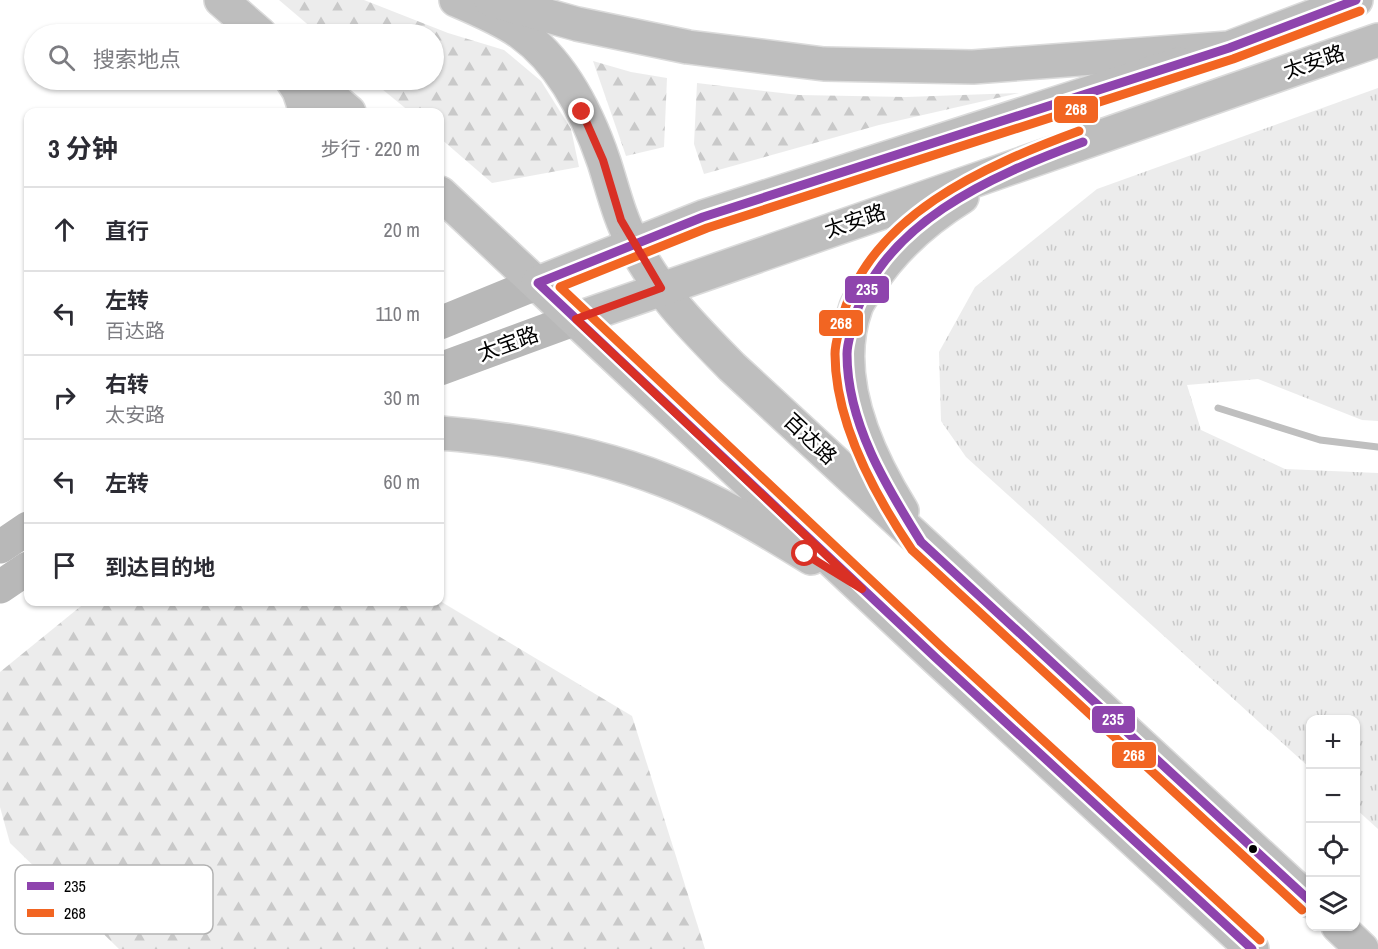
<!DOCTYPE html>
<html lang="zh">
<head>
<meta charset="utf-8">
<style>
  body { margin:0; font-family:"Archivo Narrow","Noto Sans SC",sans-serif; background:#f7f7f7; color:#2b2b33 }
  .controls { position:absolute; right:18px; bottom:18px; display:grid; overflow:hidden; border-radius:12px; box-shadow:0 2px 4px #0004 }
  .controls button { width:54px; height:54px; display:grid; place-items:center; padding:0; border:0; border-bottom:2px solid #e1e1e2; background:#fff; color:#2b2b33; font:30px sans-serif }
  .stop { position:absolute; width:18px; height:18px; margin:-14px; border:4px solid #d93025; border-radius:50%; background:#fff }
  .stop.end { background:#d93025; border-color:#fff; box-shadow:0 2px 6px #0008 }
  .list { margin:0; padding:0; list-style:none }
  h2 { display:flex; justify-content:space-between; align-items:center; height:78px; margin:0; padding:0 24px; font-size:26px }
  h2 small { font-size:20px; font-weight:400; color:#7c7c81 }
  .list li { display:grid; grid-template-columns:39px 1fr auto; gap:18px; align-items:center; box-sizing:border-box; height:84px; padding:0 24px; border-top:2px solid #e1e1e2 }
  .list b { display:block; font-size:22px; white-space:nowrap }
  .list p { margin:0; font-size:20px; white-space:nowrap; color:#7c7c81 }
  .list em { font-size:20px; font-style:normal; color:#7c7c81 }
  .icon { flex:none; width:33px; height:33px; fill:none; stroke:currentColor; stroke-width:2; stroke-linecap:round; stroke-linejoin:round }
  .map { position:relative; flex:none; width:1378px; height:949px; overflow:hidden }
  .search { position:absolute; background:#fff; box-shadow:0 2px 4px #0004; left:24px; top:24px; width:420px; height:66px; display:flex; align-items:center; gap:15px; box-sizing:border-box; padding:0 21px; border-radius:33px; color:#7c7c81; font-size:22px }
  .panel { position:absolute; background:#fff; box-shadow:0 2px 4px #0004; left:24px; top:108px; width:420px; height:498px; border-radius:12px }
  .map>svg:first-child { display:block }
  .grass { fill:url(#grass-tufts) }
  .forest { fill:url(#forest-firs) }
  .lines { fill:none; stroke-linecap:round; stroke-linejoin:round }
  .stream { stroke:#bfbfbf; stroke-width:7 }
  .primary-casing { stroke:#dbdbdb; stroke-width:36 }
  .secondary { stroke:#b8b8b8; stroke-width:33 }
  .primary { stroke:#bebebe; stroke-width:33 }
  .bus-1-casing { stroke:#fff; stroke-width:14 }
  .bus-2-casing { stroke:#fff; stroke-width:14 }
  .bus-1 { stroke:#8e44ad; stroke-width:9 }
  .bus-2 { stroke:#f26522; stroke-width:9 }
  .route { stroke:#d93025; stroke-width:8 }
  .bus-dot { fill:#000; stroke:#fff; stroke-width:2 }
  .labels { text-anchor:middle; stroke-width:5; stroke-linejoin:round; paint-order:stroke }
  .street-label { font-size:21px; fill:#000; stroke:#fff }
  .key { fill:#fff; stroke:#b2b2b2; stroke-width:1.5 }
  .key-label { font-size:16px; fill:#000 }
  .line-badge { stroke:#fff; stroke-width:2 }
  .badge-label { font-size:16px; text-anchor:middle; font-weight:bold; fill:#fff }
</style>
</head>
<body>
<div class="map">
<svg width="1378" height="949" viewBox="0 0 1378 949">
  <defs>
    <pattern id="grass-tufts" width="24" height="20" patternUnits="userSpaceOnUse" patternTransform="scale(1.5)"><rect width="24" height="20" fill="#ececec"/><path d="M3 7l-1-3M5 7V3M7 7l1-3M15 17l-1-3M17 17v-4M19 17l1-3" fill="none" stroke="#c9c9c9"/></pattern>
    <pattern id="forest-firs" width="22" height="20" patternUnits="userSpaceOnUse" patternTransform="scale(1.5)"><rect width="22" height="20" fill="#ececec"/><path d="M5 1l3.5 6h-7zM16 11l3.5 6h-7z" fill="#c9c9c9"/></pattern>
  </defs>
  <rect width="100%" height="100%" fill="#fff"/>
  <path class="grass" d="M1378,88V421L1362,420L1258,379L1187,385L1201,430L1285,469L1378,473V829L1356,809V720H1310V768L966,457L941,421L939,352L975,287L1097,189Z"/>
  <g class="forest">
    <path d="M279,0H364L448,33L504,50L541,81L571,129L579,167L492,183L440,138V112H410L371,80H434V34H319Z"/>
    <path d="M593,61L631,72L667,78L664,147L626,156Z"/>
    <path d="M697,83L799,95L906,97L1019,93L879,125L704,174L694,144Z"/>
    <path d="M440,601L632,716L705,949H119L10,843L0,807V672L86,602Z"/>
  </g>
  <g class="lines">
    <path class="stream" d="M1218,408L1320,440L1378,447"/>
    <g class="primary-casing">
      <g id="primary">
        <path d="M221,0L260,34"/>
        <path d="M456,0C477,9 503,20 521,33C563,63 588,115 604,162C613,190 619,217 633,243C659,294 693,327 732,367L1310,901"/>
        <path d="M491,0L577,24L688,47L824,64L973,67L1229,48L1356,0"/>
        <path d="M292,80L299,91L306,112"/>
        <path d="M311,80L349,112"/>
        <path d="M440,193L936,658L1252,949"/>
        <path d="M538,283L703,217L1179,64"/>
        <path d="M576,319L1378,40"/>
        <path d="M440,433C517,439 593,452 666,481C716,500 766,530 811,558"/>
        <path d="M902,511C866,453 831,376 856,307C859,299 866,291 870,284C894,247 925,220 962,197"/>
        <path d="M1338,926L1362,949"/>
      </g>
    </g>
    <g class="secondary">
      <path d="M440,323L538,283"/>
      <path d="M440,369L576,319"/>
      <path d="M0,547L28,528"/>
      <path d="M0,587L28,568"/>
    </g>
    <use href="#primary" class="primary"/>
    <g class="bus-1-casing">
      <g id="bus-1">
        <path d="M1083,142C994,175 876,224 852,328C850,336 847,345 847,354C847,423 886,486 921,542L1310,901"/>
        <path d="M1252,949L936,658L538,283L703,217L1229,48L1356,0"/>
      </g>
    </g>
    <g class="bus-2-casing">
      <g id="bus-2">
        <path d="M1079,131C987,165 866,216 841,323C839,333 835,343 835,354C835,423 874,494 912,550L1302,910"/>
        <path d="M1260,940L944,649L560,287L707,228L1233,59L1360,11"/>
      </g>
    </g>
    <use href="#bus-1" class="bus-1"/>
    <use href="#bus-2" class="bus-2"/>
  </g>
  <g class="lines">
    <path class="route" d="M582,112L603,160L621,220L661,288L576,319L862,589L805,554"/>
  </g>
  <circle class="bus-dot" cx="1253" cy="849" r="5"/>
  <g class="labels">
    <g class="street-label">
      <text transform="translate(1314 62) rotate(-19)" y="7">太安路</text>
      <text transform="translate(855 221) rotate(-19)" y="7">太安路</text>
      <text transform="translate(508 344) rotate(-20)" y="7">太宝路</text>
      <text transform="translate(810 439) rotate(43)" y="7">百达路</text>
    </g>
  </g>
  <rect x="15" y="865" width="198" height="69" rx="9" class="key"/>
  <rect x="27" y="882" width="27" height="8" fill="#8e44ad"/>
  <rect x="27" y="909" width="27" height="8" fill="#f26522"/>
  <g class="key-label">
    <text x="64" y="892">235</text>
    <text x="64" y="919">268</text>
  </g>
  <g class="line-badge">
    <rect x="1053" y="95" width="46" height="29" rx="6" fill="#f26522"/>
    <rect x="844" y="275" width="46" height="29" rx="6" fill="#8e44ad"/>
    <rect x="818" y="309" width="46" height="28" rx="6" fill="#f26522"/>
    <rect x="1091" y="705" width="45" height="29" rx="6" fill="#8e44ad"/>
    <rect x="1111" y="741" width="46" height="28" rx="6" fill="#f26522"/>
  </g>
  <g class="badge-label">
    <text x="1076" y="115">268</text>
    <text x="867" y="295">235</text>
    <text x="841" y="329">268</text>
    <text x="1113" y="725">235</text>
    <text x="1134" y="761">268</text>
  </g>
</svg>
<div class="controls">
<button>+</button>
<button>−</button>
<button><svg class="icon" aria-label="locate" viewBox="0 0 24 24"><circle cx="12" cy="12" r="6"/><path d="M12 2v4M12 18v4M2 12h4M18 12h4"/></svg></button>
<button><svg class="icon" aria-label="layers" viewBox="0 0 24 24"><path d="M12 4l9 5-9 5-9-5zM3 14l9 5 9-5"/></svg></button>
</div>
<div class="stop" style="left:805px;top:554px"></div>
<div class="stop end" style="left:582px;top:112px"></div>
<div class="search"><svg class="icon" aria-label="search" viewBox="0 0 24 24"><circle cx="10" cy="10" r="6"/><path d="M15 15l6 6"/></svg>搜索地点</div>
<section class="panel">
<h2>3 分钟<small>步行 · 220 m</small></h2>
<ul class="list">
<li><svg class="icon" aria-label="ahead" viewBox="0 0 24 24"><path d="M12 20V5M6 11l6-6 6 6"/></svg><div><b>直行</b></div><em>20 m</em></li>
<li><svg class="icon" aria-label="left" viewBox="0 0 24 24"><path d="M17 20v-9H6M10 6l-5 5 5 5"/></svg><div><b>左转</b><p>百达路</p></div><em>110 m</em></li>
<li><svg class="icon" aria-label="right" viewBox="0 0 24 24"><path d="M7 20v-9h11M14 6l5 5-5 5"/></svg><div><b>右转</b><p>太安路</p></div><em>30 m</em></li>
<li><svg class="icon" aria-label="left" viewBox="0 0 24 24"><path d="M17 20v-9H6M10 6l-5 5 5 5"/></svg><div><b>左转</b></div><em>60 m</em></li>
<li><svg class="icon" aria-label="arrive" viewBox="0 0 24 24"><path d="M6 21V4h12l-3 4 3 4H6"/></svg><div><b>到达目的地</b></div></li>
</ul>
</section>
</div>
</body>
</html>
